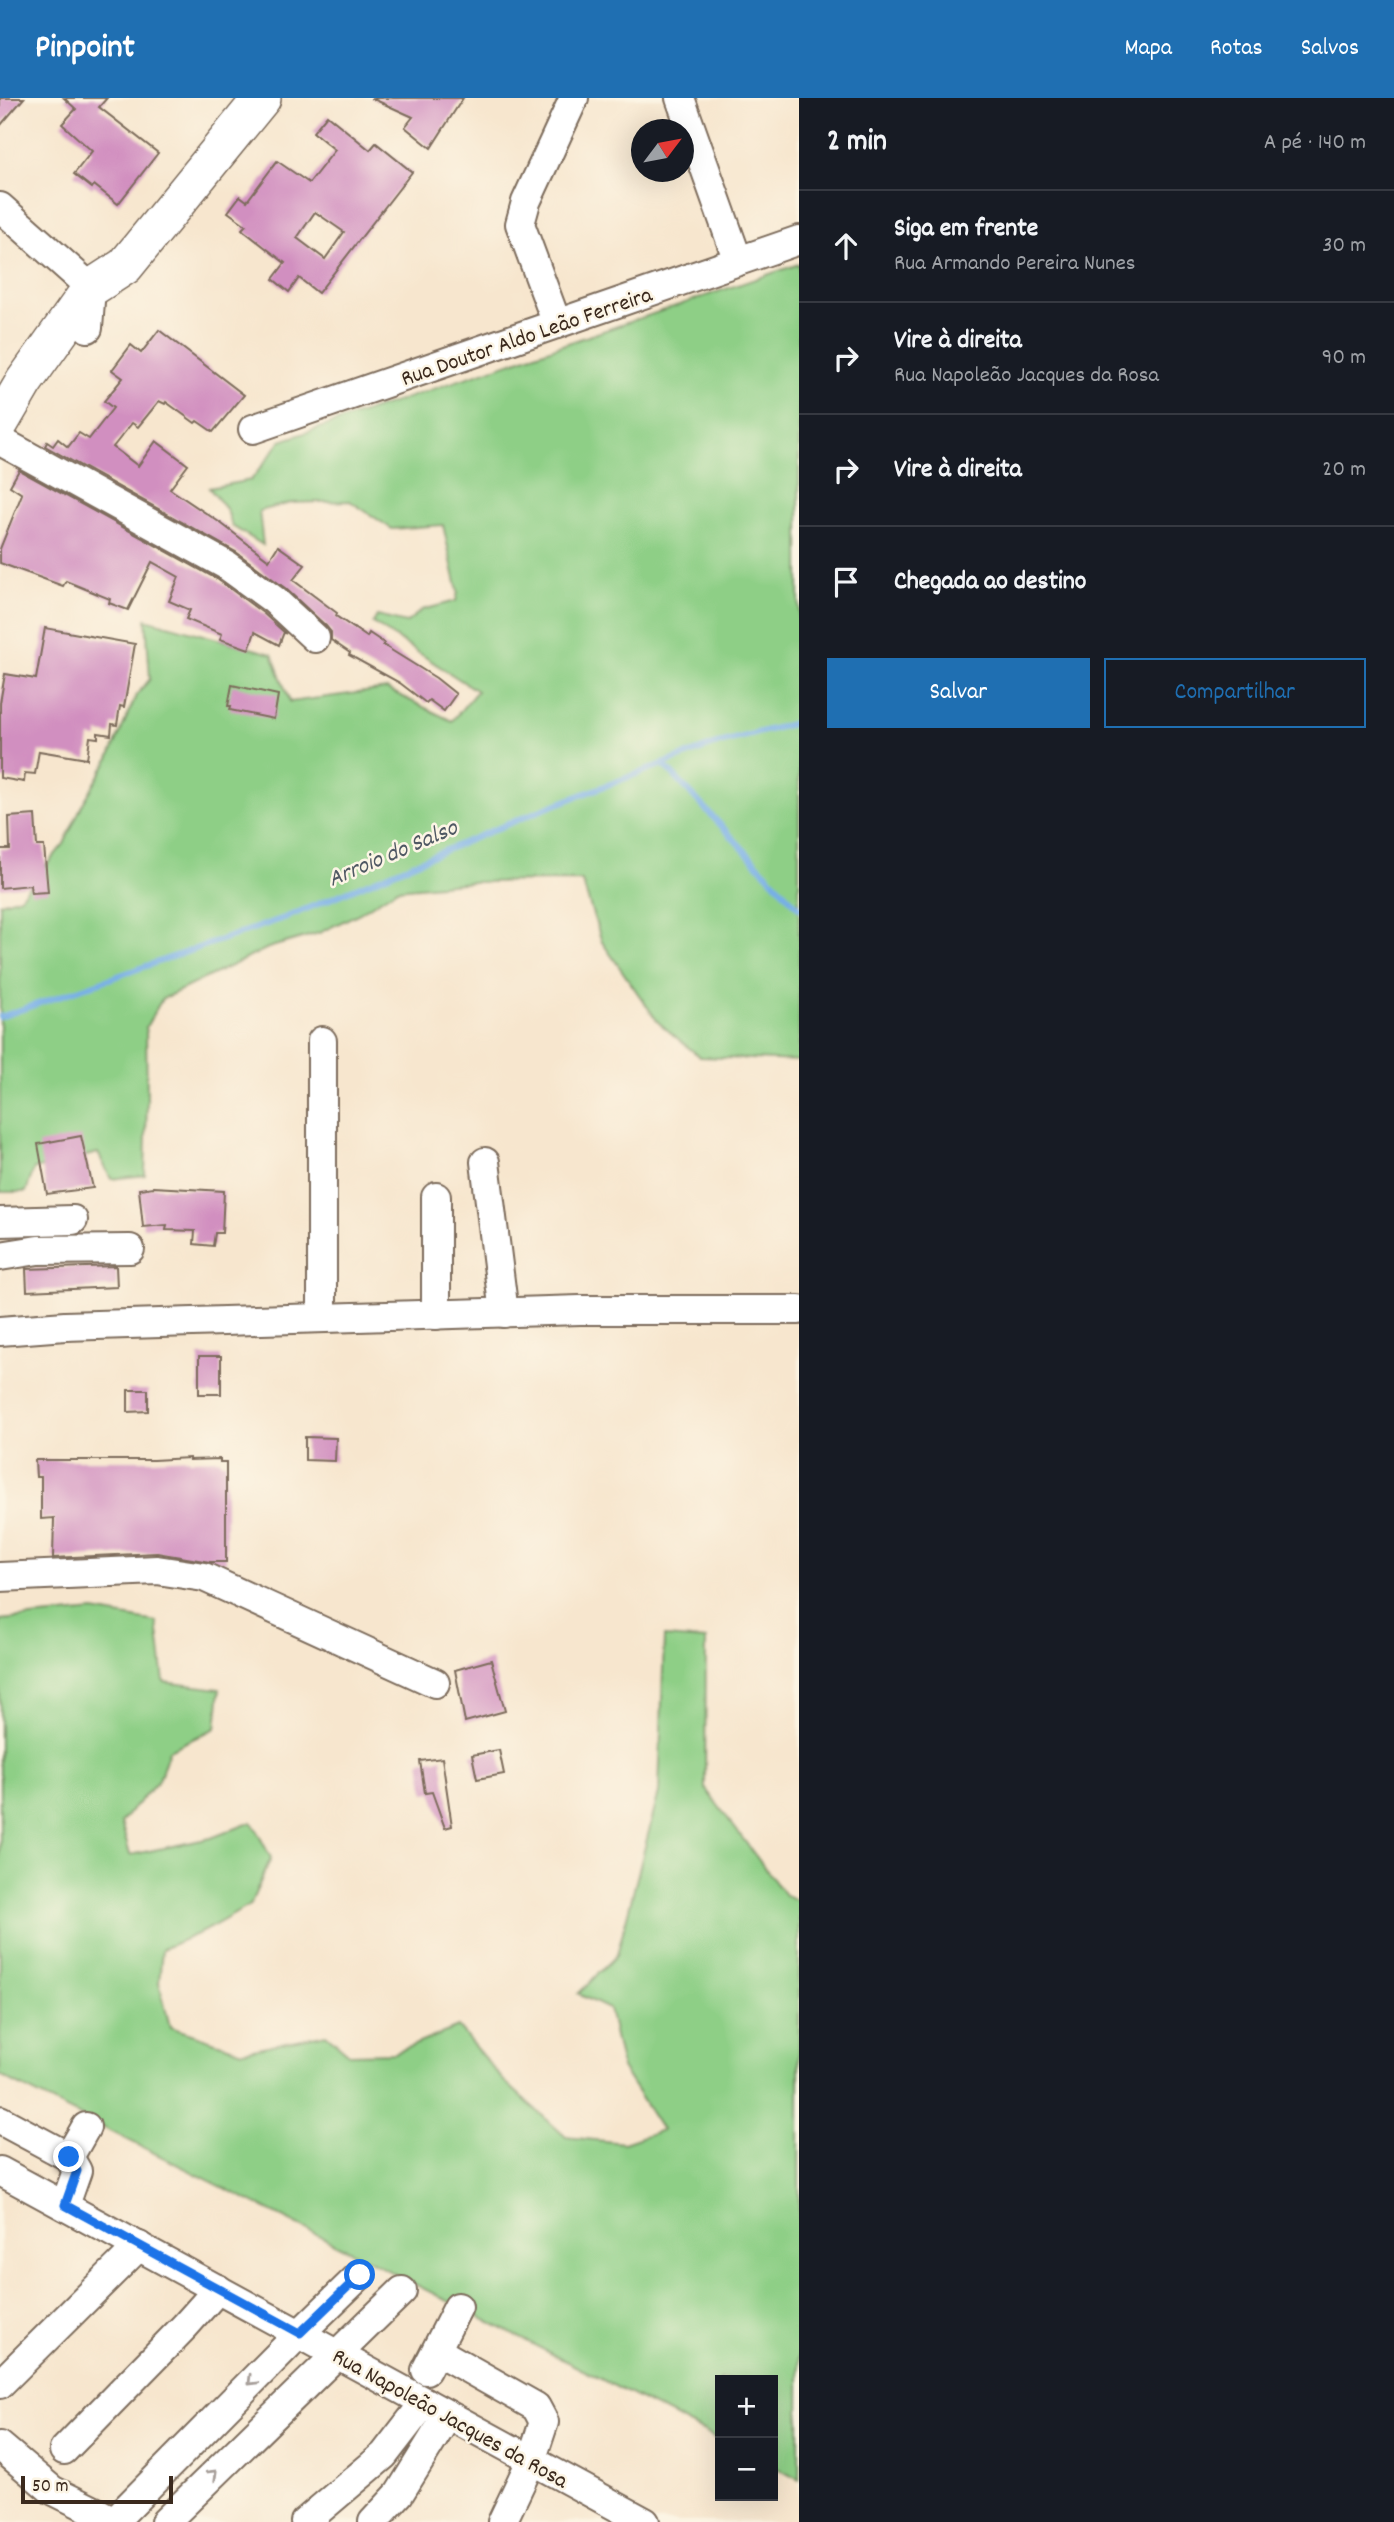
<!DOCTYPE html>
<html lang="pt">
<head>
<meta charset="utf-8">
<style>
  body { margin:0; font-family:Dekko,sans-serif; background:#242831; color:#f1f3f6 }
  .controls { position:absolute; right:21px; bottom:21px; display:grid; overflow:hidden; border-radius:0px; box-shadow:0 7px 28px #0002 }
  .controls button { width:63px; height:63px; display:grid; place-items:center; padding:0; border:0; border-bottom:2px solid #363941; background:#171b24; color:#f1f3f6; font:35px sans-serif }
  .compass { position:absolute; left:631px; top:21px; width:63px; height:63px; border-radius:50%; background:#171b24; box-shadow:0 7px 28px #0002; rotate:58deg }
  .scale { position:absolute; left:21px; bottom:18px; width:152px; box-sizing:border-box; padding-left:7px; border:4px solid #3b2a1e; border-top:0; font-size:19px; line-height:24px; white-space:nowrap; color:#3b2a1e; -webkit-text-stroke:5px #fcf5e5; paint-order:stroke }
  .stop { position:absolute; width:21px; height:21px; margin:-16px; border:5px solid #1a73e8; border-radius:50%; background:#fff }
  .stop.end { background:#1a73e8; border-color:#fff; box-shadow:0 2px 7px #0008 }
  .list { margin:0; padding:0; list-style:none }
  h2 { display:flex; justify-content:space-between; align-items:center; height:91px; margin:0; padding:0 28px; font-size:30px }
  h2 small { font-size:23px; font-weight:400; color:#9ea1a6 }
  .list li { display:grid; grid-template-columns:46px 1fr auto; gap:21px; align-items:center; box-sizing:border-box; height:112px; padding:0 28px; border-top:2px solid #363941 }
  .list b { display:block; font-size:26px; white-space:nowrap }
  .list p { margin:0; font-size:23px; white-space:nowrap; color:#9ea1a6 }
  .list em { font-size:23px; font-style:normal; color:#9ea1a6 }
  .actions { display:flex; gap:14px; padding:21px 28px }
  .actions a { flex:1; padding:16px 0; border:2px solid #1f6fb2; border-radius:0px; text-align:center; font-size:24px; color:#1f6fb2 }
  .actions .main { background:#1f6fb2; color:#fff }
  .icon { flex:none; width:38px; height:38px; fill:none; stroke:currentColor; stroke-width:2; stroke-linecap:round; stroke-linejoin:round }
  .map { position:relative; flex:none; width:799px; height:2424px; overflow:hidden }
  header { display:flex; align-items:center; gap:42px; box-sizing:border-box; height:98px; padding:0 35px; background:#1f6fb2; color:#fff }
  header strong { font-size:33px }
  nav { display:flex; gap:38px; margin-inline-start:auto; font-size:24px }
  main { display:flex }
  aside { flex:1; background:#171b24 }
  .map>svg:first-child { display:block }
  .green { fill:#8ecf86; stroke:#647c52; stroke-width:2 }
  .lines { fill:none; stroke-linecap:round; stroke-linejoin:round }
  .stream { stroke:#77afe7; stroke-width:6 }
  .building { fill:#d18fc0; fill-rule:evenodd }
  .minor-casing { stroke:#7d6c5c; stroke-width:32 }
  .major-casing { stroke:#7d6c5c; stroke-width:40 }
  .minor { stroke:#fff; stroke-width:28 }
  .major { stroke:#fff; stroke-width:37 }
  .oneway { stroke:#a79f9a }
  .route { stroke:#1a73e8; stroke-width:9 }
  .labels { text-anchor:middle; stroke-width:5; stroke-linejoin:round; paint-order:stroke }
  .street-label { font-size:23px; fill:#3b2a1e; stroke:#fcf5e5 }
  .water-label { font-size:24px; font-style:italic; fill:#505964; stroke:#fcf5e5 }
</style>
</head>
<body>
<header>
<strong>Pinpoint</strong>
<nav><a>Mapa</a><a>Rotas</a><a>Salvos</a></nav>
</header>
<main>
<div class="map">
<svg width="799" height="2424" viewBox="0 0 799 2424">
  <rect width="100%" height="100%" fill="#fcf5e5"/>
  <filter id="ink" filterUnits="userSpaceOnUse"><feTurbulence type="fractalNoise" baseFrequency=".0143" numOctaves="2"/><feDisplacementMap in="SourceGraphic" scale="14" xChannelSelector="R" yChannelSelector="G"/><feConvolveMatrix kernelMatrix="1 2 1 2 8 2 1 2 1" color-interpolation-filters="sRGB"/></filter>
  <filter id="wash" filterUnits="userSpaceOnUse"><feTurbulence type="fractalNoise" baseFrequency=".00686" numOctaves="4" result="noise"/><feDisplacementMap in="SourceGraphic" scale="28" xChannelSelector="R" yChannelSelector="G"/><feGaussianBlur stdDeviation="1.57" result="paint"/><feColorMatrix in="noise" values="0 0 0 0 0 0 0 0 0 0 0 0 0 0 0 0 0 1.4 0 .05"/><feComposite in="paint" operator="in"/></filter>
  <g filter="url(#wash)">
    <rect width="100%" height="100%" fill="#f7e6ce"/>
    <g class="green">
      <path d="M799,166V963L700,959L658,924L602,844L582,783L472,784L397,791L360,815L319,835L268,850L162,901L146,929L147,1000L145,1077L111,1081L98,1055L34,1071L26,1094H0V805L20,799L64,746L82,707L108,663L136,598L150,581L146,521L272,556L290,604L387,591L452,623L477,593L373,525L377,518L406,525L422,512L456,503L458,494L443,427L392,431L350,403L291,405L259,413L263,447L232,428L227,412L209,390L251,382L281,343Z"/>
      <path d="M94,1513L157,1524L164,1584L220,1591L216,1630L169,1652L159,1682L121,1724L130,1757L211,1740L252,1724L271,1760L250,1807L206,1832L162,1851L159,1885L170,1929L243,1953L326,1936L349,1956L395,1955L458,1929L503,1982L566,2039L624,2045L662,2032L622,1970L609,1911L578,1896L617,1857L659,1694L664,1539L706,1542L705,1690L785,1797L799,1803V2382L773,2368V2282H720V2342L354,2155L0,1978V1522Z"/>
    </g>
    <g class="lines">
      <g class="stream">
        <path d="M663,666L799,810"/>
        <path d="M0,919L287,819L541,712L719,645L799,624"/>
      </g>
    </g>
    <g id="blocks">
      <g class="building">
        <path d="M0,0H24L0,28Z"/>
        <path d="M64,0H107L99,9L158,55L118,106L94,87L92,90L74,76L92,53L62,26L76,11Z"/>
        <path d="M371,0H463L431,50L405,29L413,19Z"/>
        <path d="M327,17L370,52L376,45L412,74L318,195L299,180L289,194L273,181L285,165L244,133L242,131L246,127L228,114L240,98L247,103L277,63L309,85L335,52L313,34ZM315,114L344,134L325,161L297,140Z"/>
        <path d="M159,232L244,297L213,334L197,323L195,325L166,304L165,306L159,303L138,329L132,325L113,349L138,368L156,343L188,367L170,391L222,426L269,462L278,448L305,467L293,482L337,515L336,518L367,539L369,535L384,545L383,547L436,580L456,596L444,613L429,602L426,605L400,585L349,557L350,555L331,542V534L326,528L285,490L236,454L45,348L47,344L53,348L58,341L68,349L79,335L89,341L113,310L104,303L123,280L112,272L131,247L141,255Z"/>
        <path d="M19,372L217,481L263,515L286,536L284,534L279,547L255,534L249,551L220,541L222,536L186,521L190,512L169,503L179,479L152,464L128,512L109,505L110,501L66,483L63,488L0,465V451L22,396L10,388Z"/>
        <path d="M45,530L135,546L124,609L120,608L117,627L112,626L111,637L98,635V640L90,639L87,661L39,653L35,676L25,675L24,684L0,680V605L5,576L36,581Z"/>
        <path d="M232,587L278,597L274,621L230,612L231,608H228Z"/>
        <path d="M35,717L37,748H44L48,794L31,795L30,787L0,790V751H10L9,719Z"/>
        <path d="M81,1038L93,1090L47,1096L38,1046Z"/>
        <path d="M153,1089L224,1093L222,1135H215L213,1148L194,1146L195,1133L166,1132L167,1127L143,1129L139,1091Z"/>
        <path d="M116,1168L117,1189L27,1193L26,1171Z"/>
        <rect x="199" y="1258" width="22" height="38"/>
        <path d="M128,1292H148V1313L128,1314Z"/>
        <path d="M305,1339L336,1340L335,1363L305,1362Z"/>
        <path d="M189,1360V1362L220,1361V1364H226V1464H210L157,1455L53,1460L54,1420L41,1421V1379H36L35,1362H153Z"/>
        <path d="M491,1562L505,1613L465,1624L455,1572Z"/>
        <path d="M499,1652L504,1676L477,1681L472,1657Z"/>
        <path d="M442,1660L452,1728L445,1730L432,1694L425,1695L420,1663Z"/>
      </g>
    </g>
  </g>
  <g filter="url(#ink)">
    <use href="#blocks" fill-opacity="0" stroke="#7d6c5c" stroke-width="2"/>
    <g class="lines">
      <g class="minor-casing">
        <g id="minor">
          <path d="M680,0L738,163"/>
          <path d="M0,109L91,190L88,230"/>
          <path d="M557,226L520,126L526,104L574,0"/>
          <path d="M253,331L799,142"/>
          <path d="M6,346L226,467L274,502L315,540"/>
          <path d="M322,943V1220"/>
          <path d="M485,1064L504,1215"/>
          <path d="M436,1099V1217"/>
          <path d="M0,1124L73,1122"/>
          <path d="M0,1158L38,1152L130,1151"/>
          <path d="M0,1233L65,1228L580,1212H799"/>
          <path d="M0,1479L157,1472L204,1479L435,1585"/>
          <path d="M0,2022L69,2059L77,2073L65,2107"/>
          <path d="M69,2059L86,2029"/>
          <path d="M0,2073L645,2424"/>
          <path d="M437,2253L536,2309L544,2324L531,2363L502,2424"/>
          <path d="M426,2272L458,2209"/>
          <path d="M0,2286L139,2148"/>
          <path d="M0,2348L52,2392L117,2424"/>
          <path d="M64,2352L185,2228L218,2191"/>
          <path d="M113,2424L289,2246L360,2177"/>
          <path d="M165,2424L402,2193"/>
          <path d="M305,2424L384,2357L425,2304"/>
          <path d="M373,2424L399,2396L448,2317"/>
        </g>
      </g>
      <g class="major-casing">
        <path id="major" d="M0,325L24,284L91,190L125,168L262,0"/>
      </g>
      <use href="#minor" class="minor"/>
      <use href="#major" class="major"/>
    </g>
    <defs><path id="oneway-chevron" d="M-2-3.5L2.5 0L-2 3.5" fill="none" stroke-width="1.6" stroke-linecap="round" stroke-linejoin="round" transform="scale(1.75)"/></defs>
    <g class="oneway">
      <use href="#oneway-chevron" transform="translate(252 2283) rotate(135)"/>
      <use href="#oneway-chevron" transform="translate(213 2376) rotate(-44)"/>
    </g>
  </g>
  <g class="lines" filter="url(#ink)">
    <path class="route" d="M69,2059L77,2073L65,2107L300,2235L360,2177"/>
  </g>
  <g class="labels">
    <g class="street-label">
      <text transform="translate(526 237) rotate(-19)" y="8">Rua Doutor Aldo Leão Ferreira</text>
      <text transform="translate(451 2319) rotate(29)" y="8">Rua Napoleão Jacques da Rosa</text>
    </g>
    <g class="water-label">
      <text transform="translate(392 754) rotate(-23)" y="8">Arroio do Salso</text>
    </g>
  </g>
</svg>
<div class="controls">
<button>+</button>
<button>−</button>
</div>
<svg class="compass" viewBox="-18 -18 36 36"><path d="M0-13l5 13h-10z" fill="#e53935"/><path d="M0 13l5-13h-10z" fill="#9ea1a6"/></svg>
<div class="scale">50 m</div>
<div class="stop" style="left:360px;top:2177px"></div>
<div class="stop end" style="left:69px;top:2059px"></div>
</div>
<aside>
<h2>2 min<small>A pé · 140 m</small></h2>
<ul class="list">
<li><svg class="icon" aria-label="ahead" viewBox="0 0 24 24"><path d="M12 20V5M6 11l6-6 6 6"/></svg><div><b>Siga em frente</b><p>Rua Armando Pereira Nunes</p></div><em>30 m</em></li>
<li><svg class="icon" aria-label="right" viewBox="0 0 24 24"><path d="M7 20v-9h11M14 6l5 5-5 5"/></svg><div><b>Vire à direita</b><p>Rua Napoleão Jacques da Rosa</p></div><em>90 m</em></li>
<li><svg class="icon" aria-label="right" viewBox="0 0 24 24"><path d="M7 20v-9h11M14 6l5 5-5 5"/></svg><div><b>Vire à direita</b></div><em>20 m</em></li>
<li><svg class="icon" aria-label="arrive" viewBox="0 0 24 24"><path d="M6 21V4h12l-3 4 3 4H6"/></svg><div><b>Chegada ao destino</b></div></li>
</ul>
<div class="actions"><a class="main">Salvar</a><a>Compartilhar</a></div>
</aside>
</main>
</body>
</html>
